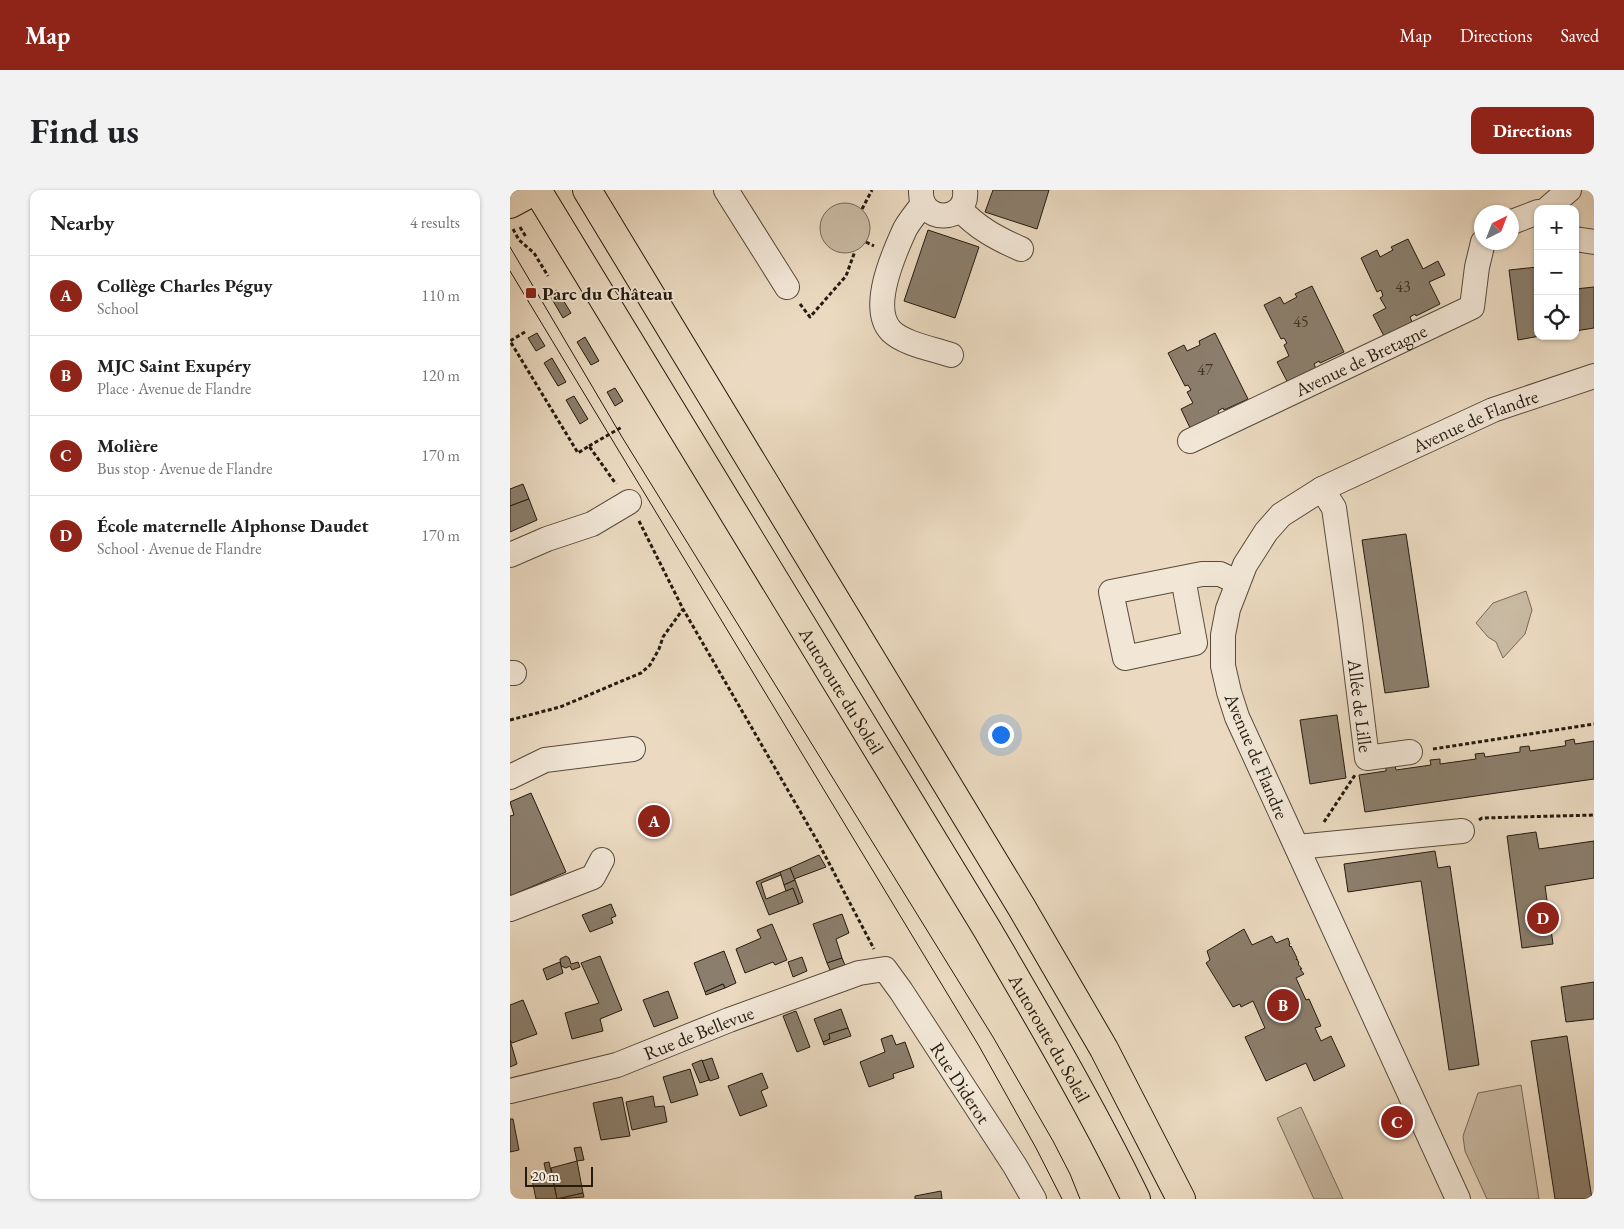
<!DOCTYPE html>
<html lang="en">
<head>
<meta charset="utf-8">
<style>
  body { margin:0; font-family:"EB Garamond",serif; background:#f2f2f2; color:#202124 }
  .controls { position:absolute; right:15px; top:15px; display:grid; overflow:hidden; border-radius:10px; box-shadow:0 1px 4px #0004 }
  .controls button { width:45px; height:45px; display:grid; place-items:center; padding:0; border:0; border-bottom:1px solid #e0e0e0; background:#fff; color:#202124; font:25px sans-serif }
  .compass { position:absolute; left:964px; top:15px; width:45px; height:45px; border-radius:50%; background:#fff; box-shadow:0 1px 4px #0004; rotate:42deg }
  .scale { position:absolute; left:15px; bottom:12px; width:68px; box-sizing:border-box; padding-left:5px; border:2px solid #241b0f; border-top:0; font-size:14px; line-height:18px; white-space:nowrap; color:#241b0f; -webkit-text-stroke:4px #f2e7d7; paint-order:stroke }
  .you { position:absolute; left:490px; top:544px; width:18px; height:18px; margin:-12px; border:4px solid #fff; border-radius:50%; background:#1a73e8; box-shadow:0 0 0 8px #1a73e833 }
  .badge { display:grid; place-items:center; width:32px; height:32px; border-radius:50%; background:#8f2418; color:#fff; font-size:16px; font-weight:700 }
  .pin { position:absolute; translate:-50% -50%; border:2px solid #fff; box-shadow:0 1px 5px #0006 }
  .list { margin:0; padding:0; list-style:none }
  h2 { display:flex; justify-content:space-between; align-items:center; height:65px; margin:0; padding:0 20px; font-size:21px }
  h2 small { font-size:16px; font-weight:400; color:#757577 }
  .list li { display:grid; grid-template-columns:32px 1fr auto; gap:15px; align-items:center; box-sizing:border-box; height:80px; padding:0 20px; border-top:1px solid #e0e0e0 }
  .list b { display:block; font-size:19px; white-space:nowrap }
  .list p { margin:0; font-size:16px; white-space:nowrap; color:#757577 }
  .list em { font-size:16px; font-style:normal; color:#757577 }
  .icon { flex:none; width:28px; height:28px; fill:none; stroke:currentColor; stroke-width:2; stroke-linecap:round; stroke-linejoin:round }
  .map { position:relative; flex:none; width:1084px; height:1009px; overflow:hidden; border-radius:10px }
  header { display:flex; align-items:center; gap:30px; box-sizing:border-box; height:70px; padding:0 25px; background:#8f2418; color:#fff }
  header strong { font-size:24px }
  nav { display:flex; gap:28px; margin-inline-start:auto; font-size:18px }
  .intro { display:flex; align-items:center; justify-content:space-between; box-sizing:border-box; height:120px; padding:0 30px }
  h1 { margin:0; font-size:35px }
  .button { padding:12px 22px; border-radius:10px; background:#8f2418; color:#fff; font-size:18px; font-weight:700 }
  main { display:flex; gap:30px; padding:0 30px }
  aside { flex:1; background:#fff; border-radius:10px; box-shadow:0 1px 4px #0004 }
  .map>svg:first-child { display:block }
  .green { fill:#c9baa3; stroke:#766a59 }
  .building { fill:#8b7e6c; stroke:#241b0f }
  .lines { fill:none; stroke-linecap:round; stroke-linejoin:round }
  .minor-casing { stroke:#564b3c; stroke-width:26 }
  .major-casing { stroke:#241b0f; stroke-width:30 }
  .highway-casing { stroke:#241b0f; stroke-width:30 }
  .path { stroke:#241b0f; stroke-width:3; stroke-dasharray:4 2.5; stroke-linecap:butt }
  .minor { stroke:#f2e7d7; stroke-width:24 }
  .major { stroke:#ebdac1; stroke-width:28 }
  .highway { stroke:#ebdac1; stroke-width:28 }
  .tram { stroke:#241b0f; stroke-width:1 }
  .poi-dot { fill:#8f2418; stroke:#f2e7d7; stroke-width:2 }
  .labels { text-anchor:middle; stroke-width:4; stroke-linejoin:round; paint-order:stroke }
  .number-label { font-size:16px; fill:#3e3426 }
  .poi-label { font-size:19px; font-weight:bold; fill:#241b0f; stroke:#f2e7d7; text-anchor:start }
  .street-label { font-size:19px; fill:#241b0f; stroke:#f2e7d7 }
</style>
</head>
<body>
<header>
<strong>Map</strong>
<nav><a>Map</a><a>Directions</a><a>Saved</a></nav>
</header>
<div class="intro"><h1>Find us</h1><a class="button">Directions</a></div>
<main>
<aside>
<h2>Nearby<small>4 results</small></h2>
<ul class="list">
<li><span class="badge">A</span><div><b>Collège Charles Péguy</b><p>School</p></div><em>110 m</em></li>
<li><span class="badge">B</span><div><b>MJC Saint Exupéry</b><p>Place · Avenue de Flandre</p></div><em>120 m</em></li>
<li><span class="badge">C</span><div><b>Molière</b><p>Bus stop · Avenue de Flandre</p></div><em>170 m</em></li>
<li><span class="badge">D</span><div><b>École maternelle Alphonse Daudet</b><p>School · Avenue de Flandre</p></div><em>170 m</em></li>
</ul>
</aside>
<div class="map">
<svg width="1084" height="1009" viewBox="0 0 1084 1009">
  <rect width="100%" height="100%" fill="#ebdac1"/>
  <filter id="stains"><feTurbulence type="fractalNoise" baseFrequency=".004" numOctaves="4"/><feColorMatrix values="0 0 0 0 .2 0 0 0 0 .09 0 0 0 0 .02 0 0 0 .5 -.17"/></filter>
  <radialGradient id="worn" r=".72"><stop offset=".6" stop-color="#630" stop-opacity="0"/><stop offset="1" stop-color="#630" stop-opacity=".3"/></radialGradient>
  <g class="green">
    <circle cx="335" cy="38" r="25"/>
    <path d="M1016,401L1022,420L1015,444L993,468L986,452L978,447L966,433L983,413Z"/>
    <path d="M1011,895L1029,1009H977L955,961L953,946L968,903Z"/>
    <path d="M791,917L833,1009H804L767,928Z"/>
  </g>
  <g class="building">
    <path d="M483,0H539L527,39L475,22Z"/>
    <path d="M418,40L469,57L445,128L394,111Z"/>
    <path d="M898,49L913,79L928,71L935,85L919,92L930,114L906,126L905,124L900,127L903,134L875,148L863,125L876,118L870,108L873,106L871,100L867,102L851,68L867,60L870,67L883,60L881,57Z"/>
    <path d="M1028,77V146H1030L1008,150L999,80Z"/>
    <path d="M802,96L834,162L810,173L809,171L804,174L807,181L779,195L767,172L779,166L774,155L777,153L774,148L771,149L754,115L770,107L774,114L787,107L785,104Z"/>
    <path d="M1084,97V138L1065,141V99Z"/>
    <path d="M47,100L61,123L53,128L39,104Z"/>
    <path d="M27,143L35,156L26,161L18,148Z"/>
    <path d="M705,143L738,209L714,220L713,218L708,221L711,228L682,242L671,219L683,213L677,202L681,200L678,195L675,196L658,163L674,155L677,161L690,155L689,151Z"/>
    <path d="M75,147L89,171L81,175L67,152Z"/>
    <path d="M42,168L56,192L48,196L34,173Z"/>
    <path d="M105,198L113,211L105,216L97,202Z"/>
    <path d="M64,206L78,229L70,234L56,210Z"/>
    <path d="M13,294L19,309L0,316V299Z"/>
    <path d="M19,309L27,330L0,342V316Z"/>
    <path d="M896,344L919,497L875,503L852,350Z"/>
    <path d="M827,525L836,588L800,594L790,530Z"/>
    <path d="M1064,549L1065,554L1084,551V589L855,622L849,585L876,581V576L885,575L886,580L921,575L920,570L930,569V574L966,569L965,564L974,563L975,567L1010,562V557L1019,556L1020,561L1054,556L1056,555L1055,551Z"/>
    <path d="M21,603L56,682L0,706V626L4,625L0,612Z"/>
    <path d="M1026,642L1029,659L1084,651V688L1035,696L1043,754L1012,758L997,646Z"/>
    <path d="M925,661L928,678L940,676L969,875L939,880L911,691L838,702L834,674Z"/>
    <path d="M309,665L316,677L284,689L280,678Z"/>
    <path d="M280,678L285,690L274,695L270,682Z"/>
    <path d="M270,682L271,685L251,693L256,709L283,698L289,714L259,725L246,692Z"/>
    <path d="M285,690L293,712L289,714L283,698L276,701L274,695Z"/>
    <path d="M101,714L106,726L101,728L103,733L80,742L72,725Z"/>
    <path d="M332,724L339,743L326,749L332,768L317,773L303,734Z"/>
    <path d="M262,734L277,770L265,775L263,772L235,783L226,759L251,748L247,740Z"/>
    <path d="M734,739L742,755L762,746L766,753L778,748L780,754H779L780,757L781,756L787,768L786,770L787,769L789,773L788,774L792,779H790L794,784L786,788L796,810L799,809L811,836L805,838L811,851L821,846L835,876L804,891L796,873L756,891L735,847L755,838L743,811L731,817L730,814L723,817L696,773L700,770L697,761Z"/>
    <path d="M214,761L226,793L215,798L213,794L195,802L184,773Z"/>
    <path d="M56,766L59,768L61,774L68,772L70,777L62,780L60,776L56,778L51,776L50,769Z"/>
    <path d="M90,766L112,820L90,829L93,841L62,849L55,823L89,813L71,773Z"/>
    <path d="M292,767L297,781L283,787L278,772Z"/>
    <path d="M332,768L335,775L320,780L317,773Z"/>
    <path d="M50,772L53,783L37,790L33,779Z"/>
    <path d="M1084,792V829L1056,832L1051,797Z"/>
    <path d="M213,794L215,798L196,805L195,802Z"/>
    <path d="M158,801L168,828L144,837L133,810Z"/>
    <path d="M13,810L27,844L2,853L0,850V815Z"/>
    <path d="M331,819L338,838L319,844L320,849L313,852L304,829Z"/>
    <path d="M286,821L300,857L287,862L273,826Z"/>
    <path d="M338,838L341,846L314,855L313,852L320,849L319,844Z"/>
    <path d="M382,845L386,855L395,852L404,877L383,884L384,888L359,897L350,872L375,862L371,849Z"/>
    <path d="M1057,846L1082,1009H1045L1021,851Z"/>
    <path d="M0,850L7,874L0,877Z"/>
    <path d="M202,868L209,888L200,891L192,871Z"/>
    <path d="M192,870L199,890L190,893L182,874Z"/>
    <path d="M180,879L188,905L161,913L153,887Z"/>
    <path d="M252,883L258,898L251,901L257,916L230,926L218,896Z"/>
    <path d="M143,906L145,917L154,916L157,932L122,940L116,912Z"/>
    <path d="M112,907L120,946L91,950L83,913Z"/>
    <path d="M0,929H3L9,960L0,962Z"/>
    <path d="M71,957L74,970L67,971L64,958Z"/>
    <path d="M67,971L73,1003L47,1009L41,978Z"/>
    <path d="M39,972L47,1009H26L21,985L36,982L34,973Z"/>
    <path d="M431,1001L432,1009H405V1006Z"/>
    <path d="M73,1003L74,1007L47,1009Z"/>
  </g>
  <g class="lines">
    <g class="minor-casing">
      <g id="minor">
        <path d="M216,0L277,97"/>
        <path d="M411,0C409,35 459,33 455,0"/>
        <path d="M413,14C407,22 400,30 395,39C384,63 359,118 381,141C394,154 424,159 441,165"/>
        <path d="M450,19C467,38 488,49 511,59"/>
        <path d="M1037,19L1059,0"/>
        <path d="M1002,32L1028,22"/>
        <path d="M1065,49L1084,52"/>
        <path id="s1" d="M680,251L962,117L967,77L973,52"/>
        <path id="s2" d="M812,299L824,318L840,431L857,568L900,562"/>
        <path d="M0,365L37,349L82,334L119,312"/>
        <path d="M673,388L685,453L615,468L601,402L692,384H710L727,392"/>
        <path d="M0,483H4"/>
        <path d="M0,587L35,570L123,559"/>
        <path d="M787,657L952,641"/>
        <path d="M0,719L83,687L92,670"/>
        <path id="s3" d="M0,901L107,875L219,830L349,783L375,779L391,801L505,976L524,1009"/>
        <path id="s4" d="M948,1009L727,527L719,502L713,476V445L718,419L735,375L756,342L771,325L812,299L983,220L1084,186"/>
      </g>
    </g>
    <g class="major-casing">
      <path id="major" d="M0,14L26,0"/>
    </g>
    <g class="highway-casing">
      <g id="highway">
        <path id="s5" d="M27,0L477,739C529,828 581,916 626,1009"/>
        <path d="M77,0L512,718L594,859L671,1009"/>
      </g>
    </g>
    <g class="path">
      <path d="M352,19L362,0"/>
      <path d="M10,37L16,47"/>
      <path d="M3,39L9,50L24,63L38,86"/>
      <path d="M356,52L364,56"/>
      <path d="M290,114L300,127L336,86L345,61"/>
      <path d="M15,142L0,151L68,263L79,256L106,294"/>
      <path d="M79,256L112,237"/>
      <path d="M129,331L173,419L309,654L364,759"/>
      <path d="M0,530L50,517L131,483L140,475L149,459L153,447L173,419"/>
      <path d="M923,559L1084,534"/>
      <path d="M969,630L972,628L1084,625"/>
      <path d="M814,632L845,585"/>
    </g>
    <use href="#minor" class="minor"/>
    <use href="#major" class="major"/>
    <use href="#highway" class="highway"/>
    <g class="tram">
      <path d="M0,57L112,247L483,847L543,951L560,984L570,1009"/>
      <path d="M0,81L469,856L526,958L552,1009"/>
    </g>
  </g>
  <rect class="poi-dot" x="15" y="97" width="12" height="12" rx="2.5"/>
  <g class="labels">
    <g class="number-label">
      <text x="893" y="102">43</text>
      <text x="791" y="137">45</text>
      <text x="695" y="185">47</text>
    </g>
    <g class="poi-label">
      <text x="32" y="110">Parc du Château</text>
    </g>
    <g class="street-label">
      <text dy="7" stroke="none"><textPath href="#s1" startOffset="189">Avenue de Bretagne</textPath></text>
      <text dy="7" stroke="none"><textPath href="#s4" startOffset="966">Avenue de Flandre</textPath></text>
      <text dy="7" stroke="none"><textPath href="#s5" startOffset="586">Autoroute du Soleil</textPath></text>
      <text dy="7" stroke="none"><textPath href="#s2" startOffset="222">Allée de Lille</textPath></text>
      <text transform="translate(747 566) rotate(67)" y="7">Avenue de Flandre</text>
      <text dy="7" stroke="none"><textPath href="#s3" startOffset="198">Rue de Bellevue</textPath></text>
      <text dy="7" stroke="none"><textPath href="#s5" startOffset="991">Autoroute du Soleil</textPath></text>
      <text dy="7" stroke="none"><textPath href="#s3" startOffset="532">Rue Diderot</textPath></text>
    </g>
  </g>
  <rect width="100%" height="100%" filter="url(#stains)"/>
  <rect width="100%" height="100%" fill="url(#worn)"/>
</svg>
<div class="controls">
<button>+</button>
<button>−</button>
<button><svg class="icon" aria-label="locate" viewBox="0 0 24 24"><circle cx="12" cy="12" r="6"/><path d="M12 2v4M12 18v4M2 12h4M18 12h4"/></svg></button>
</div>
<svg class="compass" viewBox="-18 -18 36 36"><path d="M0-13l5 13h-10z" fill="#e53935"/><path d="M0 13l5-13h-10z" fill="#757577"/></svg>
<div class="scale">20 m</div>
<div class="you"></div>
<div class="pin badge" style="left:144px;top:631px">A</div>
<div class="pin badge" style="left:773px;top:815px">B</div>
<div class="pin badge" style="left:887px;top:932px">C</div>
<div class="pin badge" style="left:1033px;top:728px">D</div>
</div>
</main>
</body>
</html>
